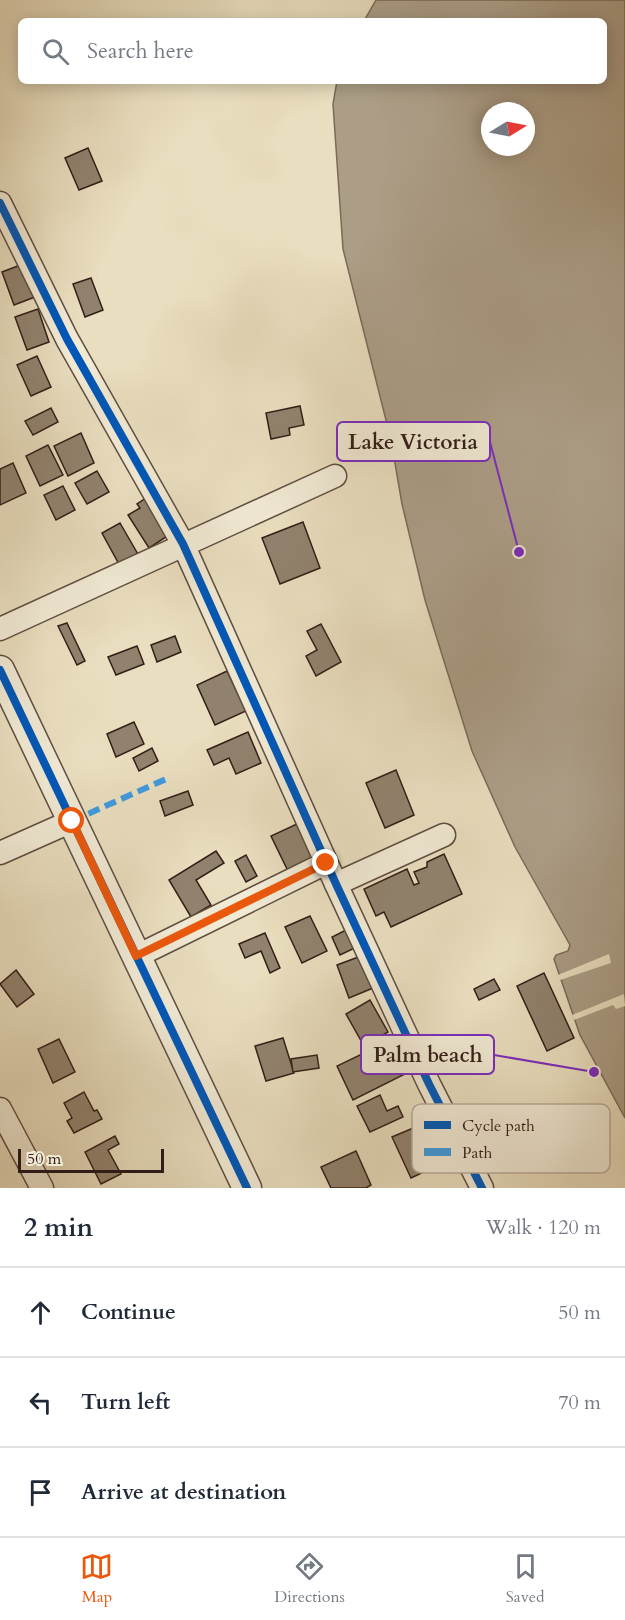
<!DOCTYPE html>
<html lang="en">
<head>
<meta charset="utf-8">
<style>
  body { margin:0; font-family:Cardo,serif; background:#f6f6f7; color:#1f2937 }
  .compass { position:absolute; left:481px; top:102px; width:54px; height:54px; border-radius:50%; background:#fff; box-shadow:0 3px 15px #0003; rotate:80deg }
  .scale { position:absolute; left:18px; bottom:15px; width:146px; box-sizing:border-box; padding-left:6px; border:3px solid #321e17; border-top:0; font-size:16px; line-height:21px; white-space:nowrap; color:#321e17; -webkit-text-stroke:4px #f1ead5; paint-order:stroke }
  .stop { position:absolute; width:18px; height:18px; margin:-14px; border:4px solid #ea580c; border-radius:50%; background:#fff }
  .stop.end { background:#ea580c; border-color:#fff; box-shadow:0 2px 6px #0008 }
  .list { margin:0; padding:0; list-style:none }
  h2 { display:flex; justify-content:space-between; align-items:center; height:78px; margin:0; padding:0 24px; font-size:26px }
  h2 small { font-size:20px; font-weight:400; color:#747a83 }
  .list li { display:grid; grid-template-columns:39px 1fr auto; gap:18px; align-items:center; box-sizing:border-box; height:90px; padding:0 24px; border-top:2px solid #e0e1e3 }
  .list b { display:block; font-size:22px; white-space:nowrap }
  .list em { font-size:20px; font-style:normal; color:#747a83 }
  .icon { flex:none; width:33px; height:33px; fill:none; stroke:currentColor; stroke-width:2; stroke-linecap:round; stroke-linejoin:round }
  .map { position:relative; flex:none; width:625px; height:1188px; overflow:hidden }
  .search { position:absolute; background:#fff; box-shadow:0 3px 15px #0003; left:18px; right:18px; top:18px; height:66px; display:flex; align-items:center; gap:15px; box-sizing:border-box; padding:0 21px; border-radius:9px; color:#747a83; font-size:22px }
  .sheet { height:348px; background:#fff }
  nav { display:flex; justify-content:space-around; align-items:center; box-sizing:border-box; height:84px; border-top:2px solid #e0e1e3; background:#fff; font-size:16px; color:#747a83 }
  nav a { display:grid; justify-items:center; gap:3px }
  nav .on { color:#ea580c }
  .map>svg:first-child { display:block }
  .water { fill:#ab9d86; stroke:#7b6a5a; stroke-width:1.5; fill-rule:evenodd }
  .pier { fill:#e9debf }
  .building { fill:#91826e; stroke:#321e17; stroke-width:1.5 }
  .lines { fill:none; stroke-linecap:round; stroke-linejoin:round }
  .minor-casing { stroke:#604e41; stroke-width:25 }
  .tertiary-casing { stroke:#604e41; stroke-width:31 }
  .minor { stroke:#f1ead5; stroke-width:22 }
  .tertiary { stroke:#f1ead5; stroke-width:28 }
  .quiet { stroke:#3e9bdf; stroke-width:6; stroke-dasharray:12 6; stroke-linecap:butt }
  .cycleway-casing { stroke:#f1ead5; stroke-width:11 }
  .cycleway { stroke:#0057b8; stroke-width:8 }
  .route { stroke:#ea580c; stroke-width:8 }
  .key { fill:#f1ead5; stroke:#b8ad9c; stroke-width:1.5 }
  .key-label { font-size:16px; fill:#321e17 }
  .leader { fill:none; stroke:#7b2cbf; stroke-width:2 }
  .callout-dot { fill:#7b2cbf; stroke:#f1ead5; stroke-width:2 }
  .callout { fill:#f1ead5; stroke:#7b2cbf; stroke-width:2 }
  .callout-label { font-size:21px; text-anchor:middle; font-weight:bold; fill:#321e17 }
</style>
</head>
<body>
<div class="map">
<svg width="625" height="1188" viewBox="0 0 625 1188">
  <rect width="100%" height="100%" fill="#e9debf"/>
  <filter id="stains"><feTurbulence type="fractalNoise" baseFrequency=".00333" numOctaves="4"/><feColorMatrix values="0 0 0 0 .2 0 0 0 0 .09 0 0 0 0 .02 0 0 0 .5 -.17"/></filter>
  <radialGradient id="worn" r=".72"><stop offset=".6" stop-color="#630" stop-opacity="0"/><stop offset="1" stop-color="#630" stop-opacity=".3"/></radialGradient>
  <path class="water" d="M376,0H625V1118L580,1035L554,959L556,955L568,951L570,945L515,847L472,751L425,600L402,504L391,440L343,249L333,104L337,81H604V21H364ZM490,111H526V147H490Z"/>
  <g class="pier">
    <path d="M609,954L611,963L560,980L558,975Z"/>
    <path d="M624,994L625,1006L616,1009L613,1005L574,1020L572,1015Z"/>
  </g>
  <g class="building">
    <path d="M88,148L102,181L79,190L65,158Z"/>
    <path d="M23,264L35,297L14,305L2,272Z"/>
    <path d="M91,278L103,310L85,317L73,284Z"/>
    <path d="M38,309L49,342L27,350L15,317Z"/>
    <path d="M37,356L51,387L31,396L17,365Z"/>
    <path d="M300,406L304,425L289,428L290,435L271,439L266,413Z"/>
    <path d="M51,408L58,422L33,435L25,421Z"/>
    <path d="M81,433L94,463L68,476L54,446Z"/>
    <path d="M48,445L63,475L40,486L26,456Z"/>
    <path d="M13,463L26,493L0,505V469Z"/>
    <path d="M97,471L109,492L87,504L75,483Z"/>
    <path d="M63,486L75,510L56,520L44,495Z"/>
    <path d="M146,498L169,535L149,548L128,515L140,508L137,504Z"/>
    <path d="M303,522L320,568L280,584L262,538Z"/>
    <path d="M120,523L139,556L120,566L102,533Z"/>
    <path d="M67,623L85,661L77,665L58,626Z"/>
    <path d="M321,624L341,662L316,676L306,656L317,650L307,631Z"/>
    <path d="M175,636L181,652L157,662L151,645Z"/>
    <path d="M137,646L144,664L116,675L108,657Z"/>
    <path d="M227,671L246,711L215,725L197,685Z"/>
    <path d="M134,722L144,744L116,757L107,734Z"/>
    <path d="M248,732L261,763L236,774L229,758L214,765L207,750Z"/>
    <path d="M152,748L158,761L139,771L133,758Z"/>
    <path d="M396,770L414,815L385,828L366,783Z"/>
    <path d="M188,791L193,805L165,816L160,801Z"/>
    <path d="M299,823L315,858L288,871L271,836Z"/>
    <path d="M216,851L224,863L196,880L211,905L191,917L169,880Z"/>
    <path d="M444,854L462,894L391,927L384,912L376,916L364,889L407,869L414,885L419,883L414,872L427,867V862Z"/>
    <path d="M246,855L257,876L246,882L235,861Z"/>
    <path d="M310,916L327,951L302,963L285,927Z"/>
    <path d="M350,928L359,946L340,955L332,937Z"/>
    <path d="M265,933L280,968L270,973L261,951L245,958L239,944Z"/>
    <path d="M361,956L373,988L349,998L337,965Z"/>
    <path d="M16,970L34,994L17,1007L0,984Z"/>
    <path d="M544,973L574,1038L547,1051L517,986Z"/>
    <path d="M494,979L500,990L479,1000L474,989Z"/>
    <path d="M370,1000L388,1032L364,1046L346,1014Z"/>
    <path d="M283,1038L294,1073L266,1081L255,1046Z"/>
    <path d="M59,1039L75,1072L53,1083L38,1049Z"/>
    <path d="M393,1039L409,1072L353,1100L337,1066Z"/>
    <path d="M317,1055L319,1068L293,1072L291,1059Z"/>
    <path d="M84,1092L94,1111L97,1110L102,1119L74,1133L67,1121L72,1118L64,1103Z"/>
    <path d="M380,1095L387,1111L398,1106L403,1117L370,1132L357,1106Z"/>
    <path d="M418,1126L426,1146L442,1139L452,1159L411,1178L392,1137Z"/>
    <path d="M115,1136L119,1144L108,1150L121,1174L101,1184L85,1152Z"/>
    <path d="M356,1151L371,1185L366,1188H331L321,1167Z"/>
  </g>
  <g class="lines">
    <g class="minor-casing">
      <g id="minor">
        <path d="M0,203L67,339L183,544L336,884L429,1084L482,1188"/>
        <path d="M0,629L335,476"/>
        <path d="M0,853L72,821"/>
        <path d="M336,884L444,835"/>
        <path d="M137,956L326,863"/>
        <path d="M0,1109L42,1188"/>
      </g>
    </g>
    <g class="tertiary-casing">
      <path id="tertiary" d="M0,670L247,1188"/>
    </g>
    <use href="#minor" class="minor"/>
    <use href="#tertiary" class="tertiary"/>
    <path class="quiet" d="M72,821L166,779"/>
    <g class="cycleway-casing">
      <g id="cycleway">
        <path d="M0,203L67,339L183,544L336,884L429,1084L482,1188"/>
        <path d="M0,670L247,1188"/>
      </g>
    </g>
    <use href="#cycleway" class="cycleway"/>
  </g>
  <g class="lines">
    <path class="route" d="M72,821L136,956L326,863"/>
  </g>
  <rect x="412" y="1104" width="198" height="69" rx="9" class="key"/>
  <rect x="424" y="1121" width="27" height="8" fill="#0057b8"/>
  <rect x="424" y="1148" width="27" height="8" fill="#3e9bdf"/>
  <g class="key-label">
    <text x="462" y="1131">Cycle path</text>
    <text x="462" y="1158">Path</text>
  </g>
  <path class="leader" d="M519 552L490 442M594 1072L494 1055"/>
  <g class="callout-dot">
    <circle cx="519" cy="552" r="6"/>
    <circle cx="594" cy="1072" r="6"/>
  </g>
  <g class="callout">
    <rect x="337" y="422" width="153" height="39" rx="6"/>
    <rect x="361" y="1035" width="133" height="39" rx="6"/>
  </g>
  <g class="callout-label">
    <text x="413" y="449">Lake Victoria</text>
    <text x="428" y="1062">Palm beach</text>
  </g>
  <rect width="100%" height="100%" filter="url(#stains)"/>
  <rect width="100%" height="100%" fill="url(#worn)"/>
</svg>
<svg class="compass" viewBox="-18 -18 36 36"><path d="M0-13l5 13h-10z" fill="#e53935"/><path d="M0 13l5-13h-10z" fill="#747a83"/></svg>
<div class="scale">50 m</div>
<div class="stop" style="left:72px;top:821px"></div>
<div class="stop end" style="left:326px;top:863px"></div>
<div class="search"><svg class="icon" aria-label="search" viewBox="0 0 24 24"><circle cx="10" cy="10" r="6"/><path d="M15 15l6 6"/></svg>Search here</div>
</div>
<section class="sheet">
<h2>2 min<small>Walk · 120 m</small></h2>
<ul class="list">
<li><svg class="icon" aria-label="ahead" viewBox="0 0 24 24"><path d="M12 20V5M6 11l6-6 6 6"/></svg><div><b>Continue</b></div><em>50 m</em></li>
<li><svg class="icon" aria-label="left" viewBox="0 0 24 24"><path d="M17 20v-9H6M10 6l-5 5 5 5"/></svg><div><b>Turn left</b></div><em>70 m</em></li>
<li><svg class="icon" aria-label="arrive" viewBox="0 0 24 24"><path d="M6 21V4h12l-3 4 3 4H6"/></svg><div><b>Arrive at destination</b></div></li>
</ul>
</section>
<nav>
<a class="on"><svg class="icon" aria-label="map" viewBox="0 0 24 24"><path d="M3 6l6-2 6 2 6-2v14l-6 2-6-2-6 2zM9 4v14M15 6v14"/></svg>Map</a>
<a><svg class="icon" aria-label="directions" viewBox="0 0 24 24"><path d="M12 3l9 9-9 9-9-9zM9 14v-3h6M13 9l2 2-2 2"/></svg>Directions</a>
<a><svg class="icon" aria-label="saved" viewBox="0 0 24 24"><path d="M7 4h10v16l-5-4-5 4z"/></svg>Saved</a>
</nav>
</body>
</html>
